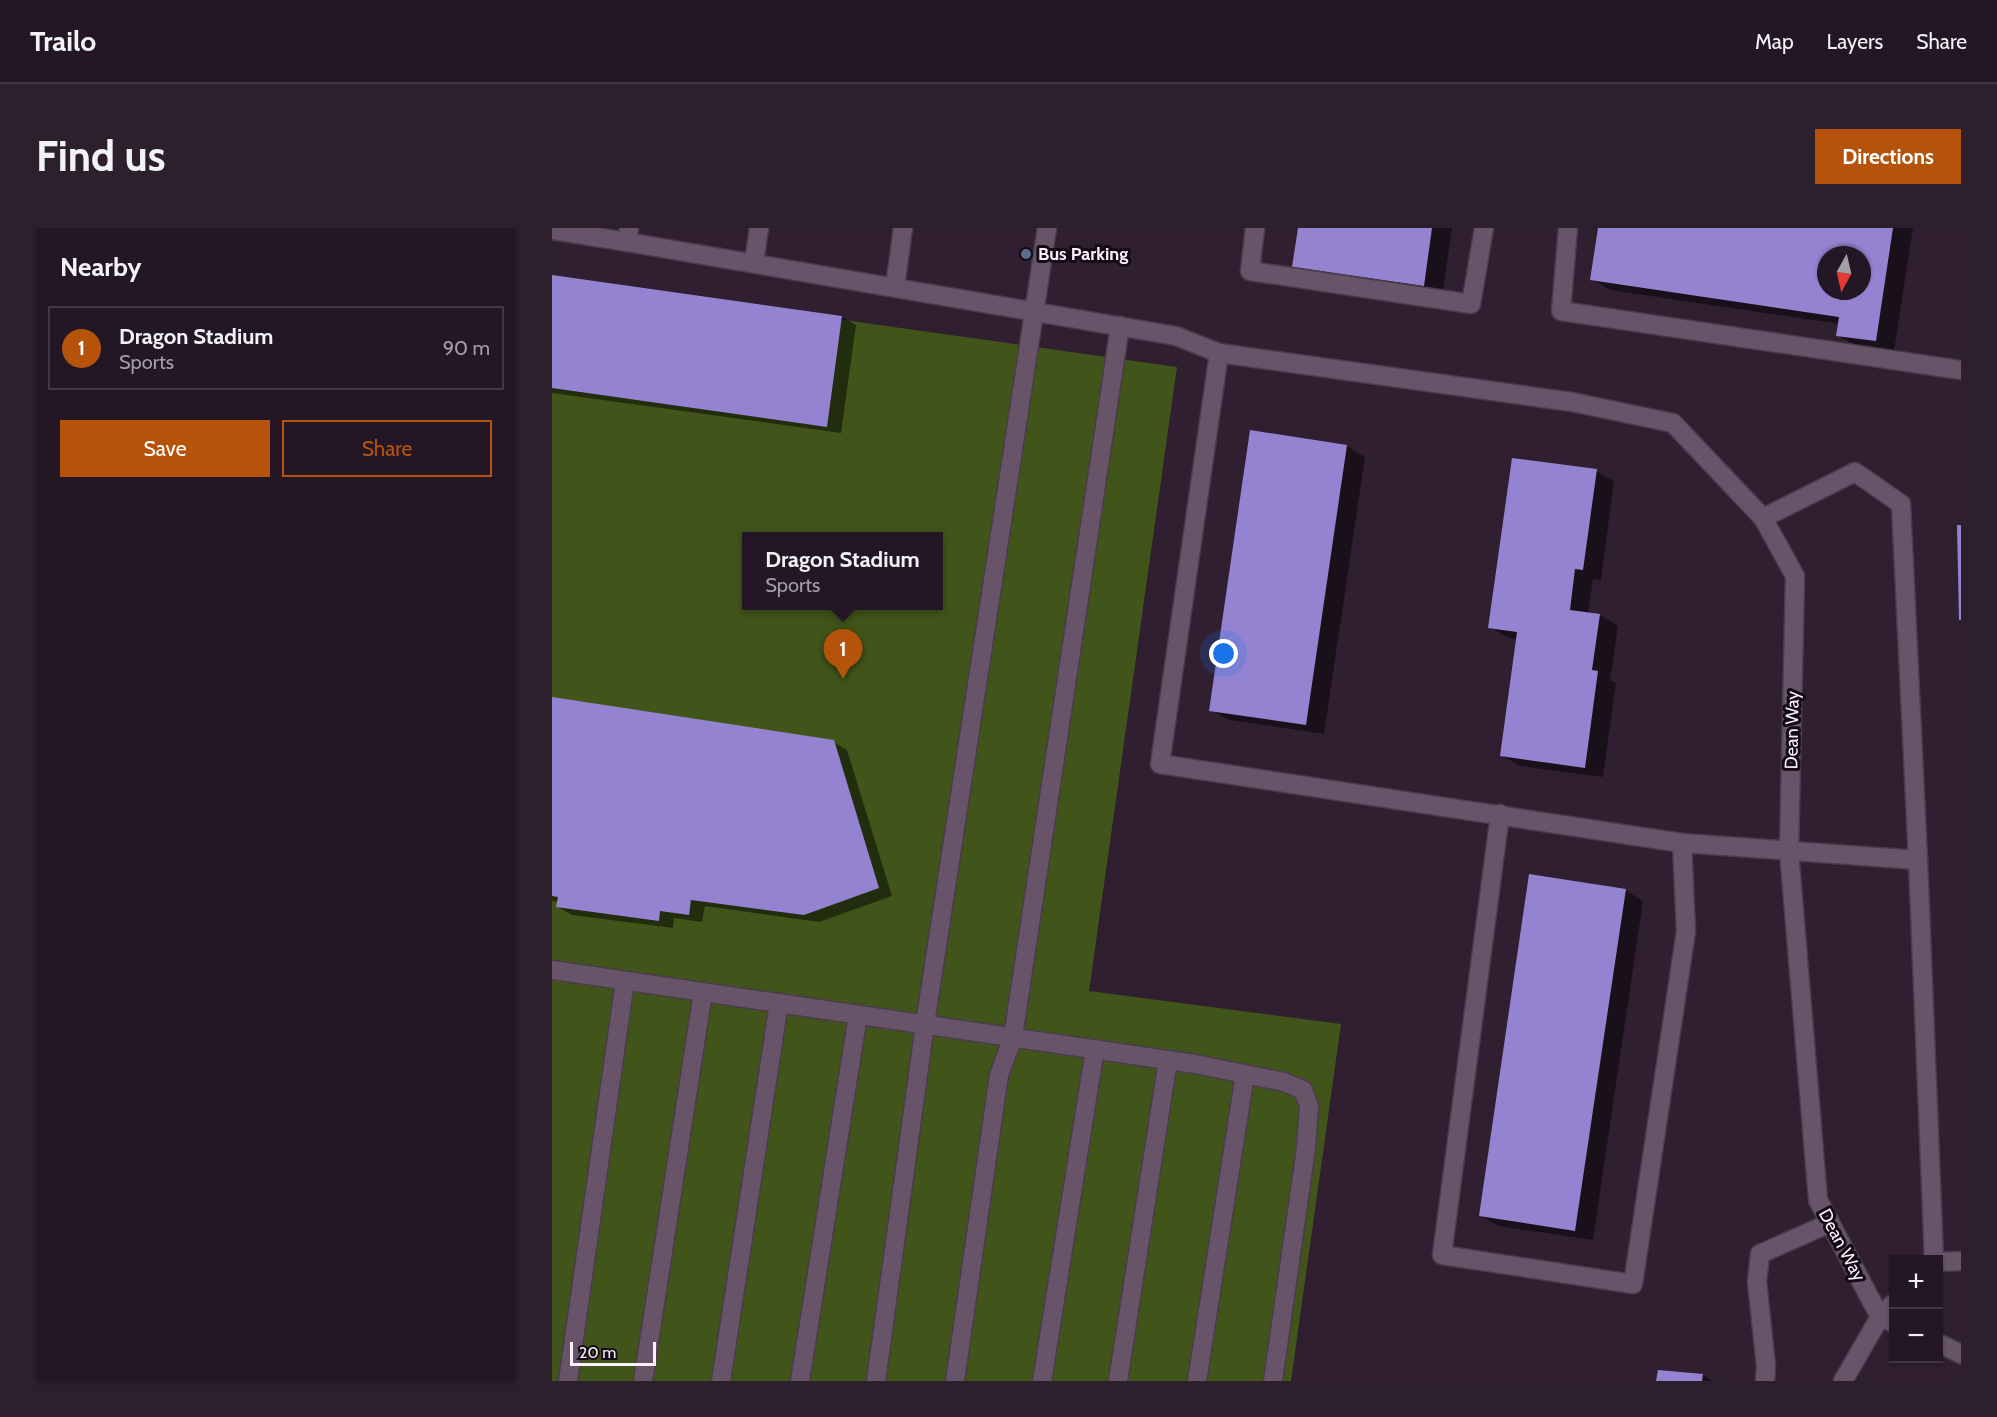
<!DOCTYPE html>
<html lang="en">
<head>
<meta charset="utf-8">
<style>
  body { margin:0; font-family:Cabin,sans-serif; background:#2c202d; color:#f1f3f6 }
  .controls { position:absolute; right:18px; bottom:18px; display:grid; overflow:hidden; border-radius:0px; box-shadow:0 2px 4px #0004 }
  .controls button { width:54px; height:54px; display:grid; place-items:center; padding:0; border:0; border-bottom:2px solid #413642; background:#241725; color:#f1f3f6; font:30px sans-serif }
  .compass { position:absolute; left:1265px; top:18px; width:54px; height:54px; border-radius:50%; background:#241725; box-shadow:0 2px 4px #0004; rotate:188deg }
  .scale { position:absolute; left:18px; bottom:15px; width:86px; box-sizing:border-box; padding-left:6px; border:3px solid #fbf0fc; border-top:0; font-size:16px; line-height:21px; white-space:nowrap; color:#fbf0fc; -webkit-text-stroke:4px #140c14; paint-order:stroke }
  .you { position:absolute; left:672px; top:426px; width:21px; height:21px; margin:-15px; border:4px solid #fff; border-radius:50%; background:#1a73e8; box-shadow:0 0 0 9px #1a73e833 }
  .badge { display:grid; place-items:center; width:39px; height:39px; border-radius:50%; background:#b45309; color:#fff; font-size:20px; font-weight:700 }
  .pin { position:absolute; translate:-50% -50px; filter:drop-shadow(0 2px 3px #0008) }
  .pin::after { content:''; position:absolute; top:32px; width:21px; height:18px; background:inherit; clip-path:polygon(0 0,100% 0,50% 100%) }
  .popup { position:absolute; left:190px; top:304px; width:201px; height:78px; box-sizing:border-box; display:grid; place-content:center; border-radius:0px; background:#241725; filter:drop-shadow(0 2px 4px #0005); font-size:20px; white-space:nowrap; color:#a39fa7 }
  .popup b { font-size:22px; color:#f1f3f6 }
  .popup::after { content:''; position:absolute; left:50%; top:100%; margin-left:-12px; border:12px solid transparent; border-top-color:#241725 }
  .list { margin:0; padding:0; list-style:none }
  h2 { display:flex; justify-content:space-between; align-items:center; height:78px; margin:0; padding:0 24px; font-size:26px }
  h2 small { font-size:20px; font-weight:400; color:#a39fa7 }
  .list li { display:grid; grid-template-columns:39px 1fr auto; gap:18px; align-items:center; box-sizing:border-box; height:84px; margin:0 12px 12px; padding:0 12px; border:2px solid #413642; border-radius:0px }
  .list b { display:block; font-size:22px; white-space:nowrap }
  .list p { margin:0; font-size:20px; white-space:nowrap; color:#a39fa7 }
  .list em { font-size:20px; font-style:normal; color:#a39fa7 }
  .actions { display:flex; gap:12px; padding:18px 24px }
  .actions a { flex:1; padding:14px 0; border:2px solid #b45309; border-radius:0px; text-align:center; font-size:21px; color:#b45309 }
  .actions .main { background:#b45309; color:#fff }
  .map { position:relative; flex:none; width:1409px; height:1153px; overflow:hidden; border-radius:0px }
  header { display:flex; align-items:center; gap:36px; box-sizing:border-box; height:84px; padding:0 30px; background:#241725; border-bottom:2px solid #413642 }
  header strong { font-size:28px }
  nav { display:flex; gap:33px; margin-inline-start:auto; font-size:21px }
  .intro { display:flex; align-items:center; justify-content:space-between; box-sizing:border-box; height:144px; padding:0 36px }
  h1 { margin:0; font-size:42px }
  .button { padding:15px 27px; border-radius:0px; background:#b45309; color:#fff; font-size:21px; font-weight:700 }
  main { display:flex; gap:36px; padding:0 36px }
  aside { flex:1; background:#241725; border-radius:0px; box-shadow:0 2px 4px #0004 }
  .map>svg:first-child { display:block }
  .green { fill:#41551a; fill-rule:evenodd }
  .shadow { fill:#0007; fill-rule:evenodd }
  .building { fill:#9483d0; fill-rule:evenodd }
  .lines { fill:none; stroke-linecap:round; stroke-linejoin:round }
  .minor-casing { stroke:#4a3c4b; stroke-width:21 }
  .minor { stroke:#675468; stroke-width:18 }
  .service-dot { fill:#5c6f8a; stroke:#140c14; stroke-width:2 }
  .labels { text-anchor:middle; stroke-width:6; stroke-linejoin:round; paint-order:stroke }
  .poi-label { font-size:18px; font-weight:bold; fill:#fbf0fc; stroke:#140c14; text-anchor:start }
  .street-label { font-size:18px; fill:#fbf0fc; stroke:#140c14 }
</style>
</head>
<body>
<header>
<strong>Trailo</strong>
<nav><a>Map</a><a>Layers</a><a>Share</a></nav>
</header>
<div class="intro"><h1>Find us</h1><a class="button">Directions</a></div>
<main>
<aside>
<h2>Nearby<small></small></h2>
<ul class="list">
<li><span class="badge">1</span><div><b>Dragon Stadium</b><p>Sports</p></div><em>90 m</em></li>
</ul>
<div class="actions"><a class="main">Save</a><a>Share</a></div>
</aside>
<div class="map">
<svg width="1409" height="1153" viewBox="0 0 1409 1153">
  <rect width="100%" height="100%" fill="#301f31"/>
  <path class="green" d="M0,51L625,139L537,763L789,796L739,1153H0ZM195,308H387V378H195Z"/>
  <g class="shadow">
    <path d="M748,0H900L890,68L760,49L742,38Z"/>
    <path d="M1047,0H1361L1342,123L1304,118L1286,107L1288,96L1058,62L1040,51ZM1274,27H1310V63H1274Z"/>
    <path d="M0,49L290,89L304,97L289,205L0,165Z"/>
    <path d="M795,218L813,229L772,506L677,492L658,482Z"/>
    <path d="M1044,243L1062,253L1049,352L1041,351L1036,386L1048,387L1066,398L1058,452L1064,455L1051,549L968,538L949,527L965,411L956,410L938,399Z"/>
    <path d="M0,470L281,514L295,522L340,668L267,694L153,678L150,694L122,690L121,700L20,687L6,679L7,674L0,673Z"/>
    <path d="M1073,662L1091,673L1041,1012L946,998L928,987Z"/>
    <path d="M1107,1144L1151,1147L1161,1153H1106Z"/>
  </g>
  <g class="building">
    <path d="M746,0H880L872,58L740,39Z"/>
    <path d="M1046,0H1341L1324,113L1284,108L1287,89L1038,52ZM1274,27H1310V63H1274Z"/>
    <path d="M0,47L290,88L275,199L0,160Z"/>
    <path d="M698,202L795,217L754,497L657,483Z"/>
    <path d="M960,230L1045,241L1031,342L1023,341L1018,382L1048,386L1040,442L1046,443L1033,540L948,528L965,404L936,400Z"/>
    <path d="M1405,297H1409V392H1407Z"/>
    <path d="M0,469L282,512L327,660L252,687L139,672L137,687L108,683L107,693L4,679L6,669L0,668Z"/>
    <path d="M977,646L1074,661L1023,1003L927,988Z"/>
    <path d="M1106,1142L1151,1146L1150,1153H1104Z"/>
  </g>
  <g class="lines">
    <g class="minor-casing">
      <g id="minor">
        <path d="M703,0L698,43L919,76L932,0"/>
        <path d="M1016,0L1009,83L1409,142"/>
        <path d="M0,2L75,14L77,0"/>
        <path d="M75,14L624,108L667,125"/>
        <path d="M202,35L207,0"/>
        <path d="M343,59L351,0"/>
        <path d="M1211,290L1303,244L1349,276L1366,632"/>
        <path d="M948,586L890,1027L1081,1056L1134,703L1130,615L1366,632L1382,1032"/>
        <path d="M1130,615L608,536L667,125L1020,174L1121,195L1211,290L1243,348L1237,623L1266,972L1328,1089L1342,1095"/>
        <path d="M0,742L643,836L732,854L751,862L757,878L754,920L721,1153"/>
        <path d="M1386,1034L1409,1033"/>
        <path d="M1386,1115L1409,1126"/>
        <path d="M16,1153L73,753"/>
        <path d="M91,1153L151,764"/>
        <path d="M169,1153L227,775"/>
        <path d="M248,1153L306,787"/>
        <path d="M324,1153L373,796L495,0"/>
        <path d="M403,1153L447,847L461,809L568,98"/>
        <path d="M490,1153L543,821"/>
        <path d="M566,1153L616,832"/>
        <path d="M645,1153L693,846"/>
        <path d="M1213,1153L1214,1138L1205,1054L1208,1026L1278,995"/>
        <path d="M1291,1153L1328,1089L1342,1075"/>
      </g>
    </g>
    <use href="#minor" class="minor"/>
  </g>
  <circle class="service-dot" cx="474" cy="26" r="6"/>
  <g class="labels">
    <g class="poi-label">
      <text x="486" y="32">Bus Parking</text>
    </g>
    <g class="street-label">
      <text transform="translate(1240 502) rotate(-89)" y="6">Dean Way</text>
      <text transform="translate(1290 1017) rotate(62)" y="6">Dean Way</text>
    </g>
  </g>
</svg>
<div class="controls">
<button>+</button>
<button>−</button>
</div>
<svg class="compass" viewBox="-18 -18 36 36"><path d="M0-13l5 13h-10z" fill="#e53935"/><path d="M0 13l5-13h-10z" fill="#a39fa7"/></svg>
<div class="scale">20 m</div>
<div class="you"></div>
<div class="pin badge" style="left:291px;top:451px">1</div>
<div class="popup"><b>Dragon Stadium</b>Sports</div>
</div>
</main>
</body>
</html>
